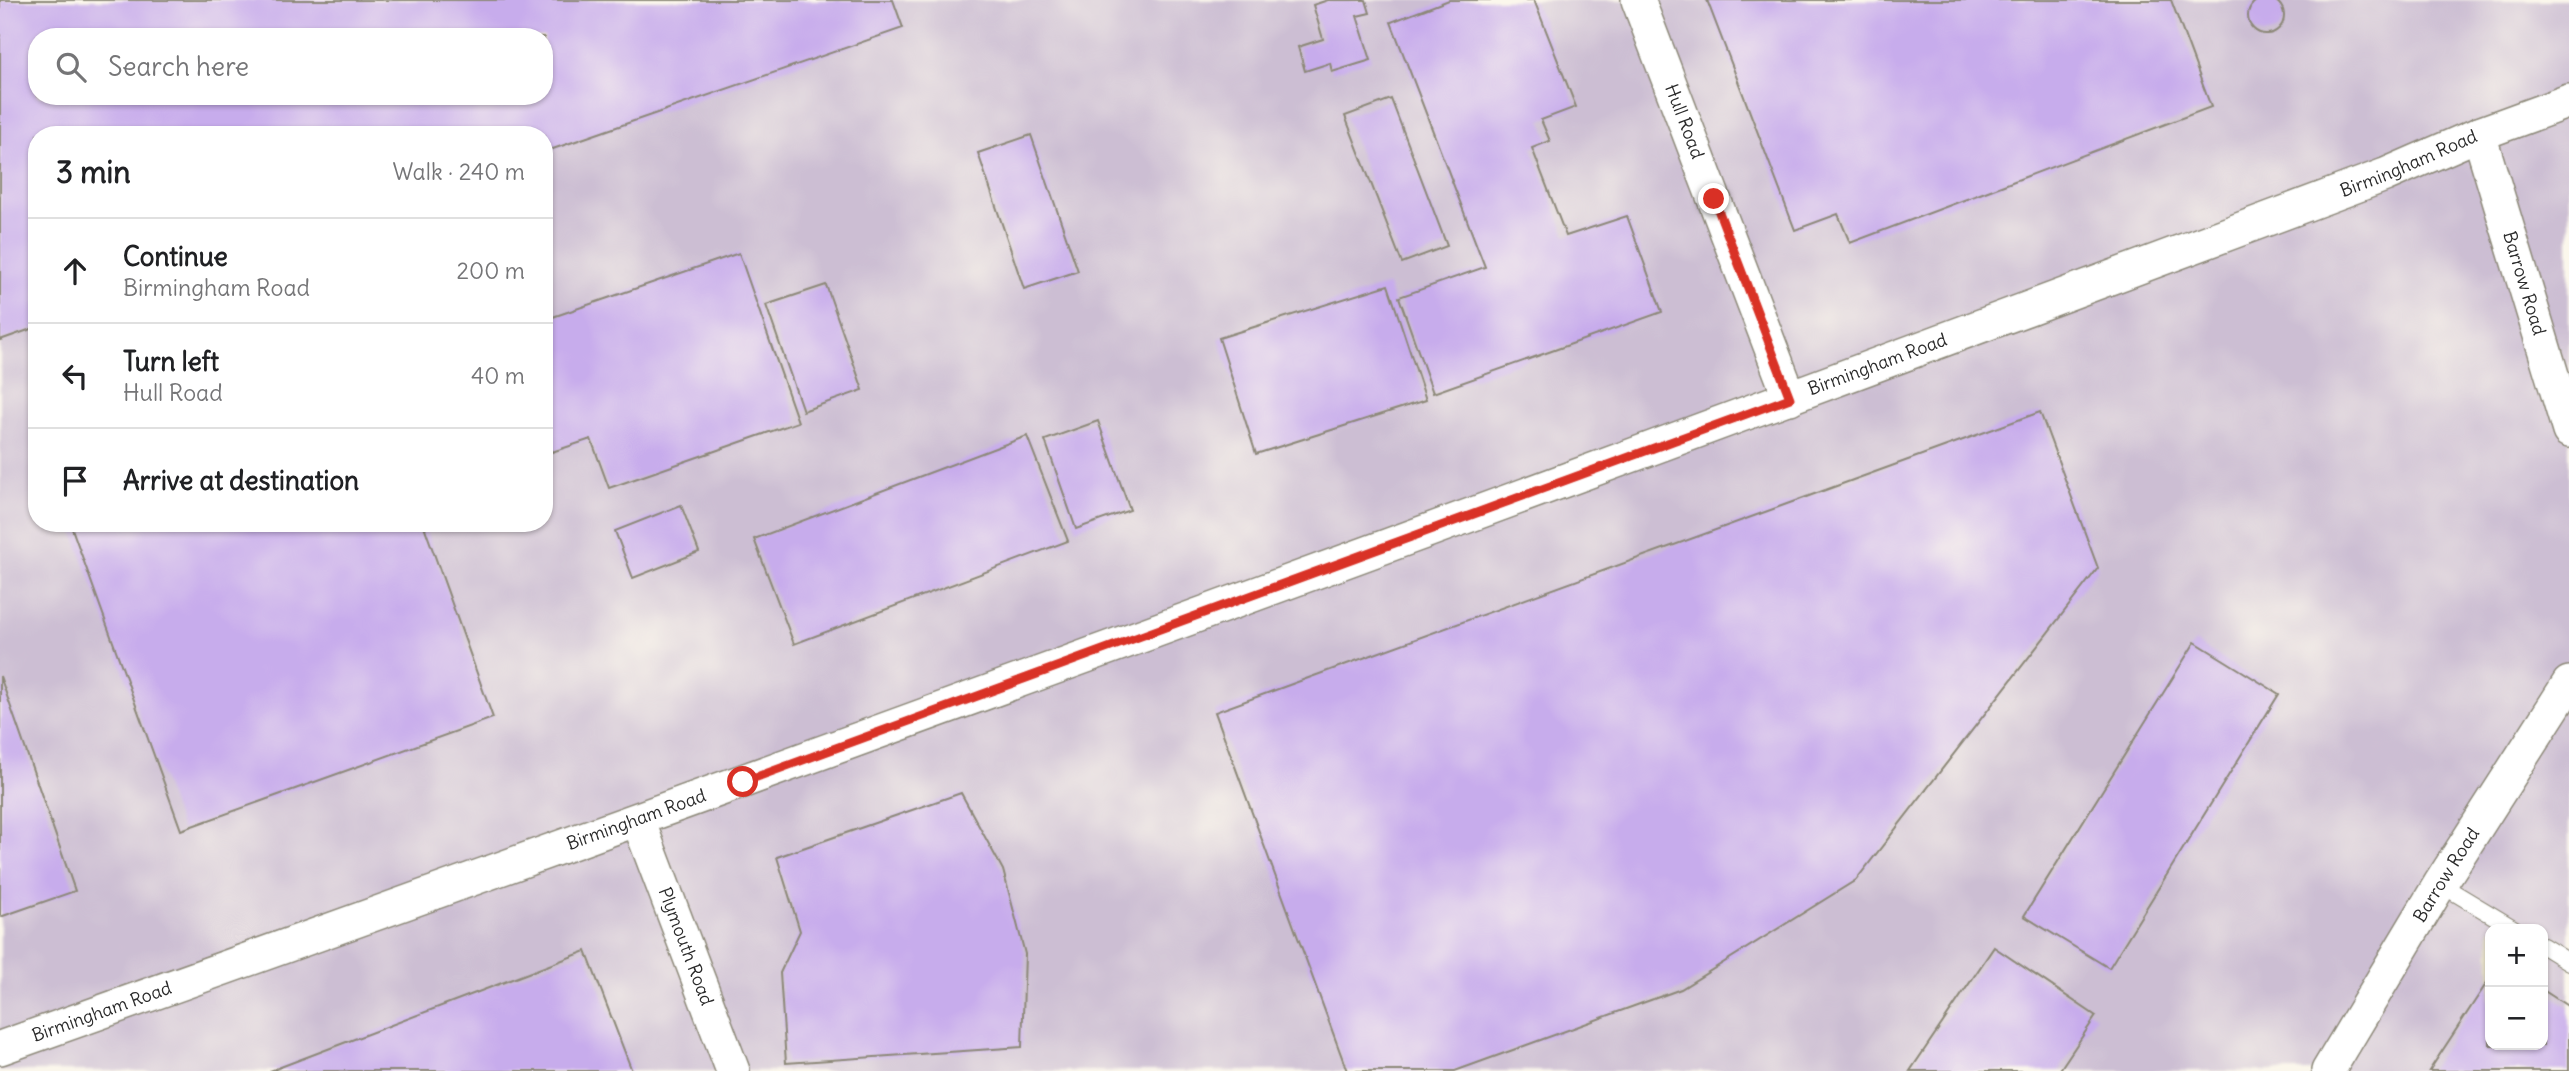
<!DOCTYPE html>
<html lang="en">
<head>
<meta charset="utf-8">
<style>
  body { margin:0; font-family:Delius,sans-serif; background:#f2f2f2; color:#202124 }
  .controls { position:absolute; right:21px; bottom:21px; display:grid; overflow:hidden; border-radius:14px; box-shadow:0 2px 5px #0004 }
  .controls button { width:63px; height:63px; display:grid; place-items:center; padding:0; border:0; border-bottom:2px solid #e0e0e0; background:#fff; color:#202124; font:35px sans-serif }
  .stop { position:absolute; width:21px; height:21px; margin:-16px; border:5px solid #d93025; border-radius:50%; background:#fff }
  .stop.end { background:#d93025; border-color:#fff; box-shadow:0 2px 7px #0008 }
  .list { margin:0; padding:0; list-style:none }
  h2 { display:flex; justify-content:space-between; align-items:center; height:91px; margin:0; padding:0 28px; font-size:30px }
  h2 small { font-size:23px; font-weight:400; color:#757577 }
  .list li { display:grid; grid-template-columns:46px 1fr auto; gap:21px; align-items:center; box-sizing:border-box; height:105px; padding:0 28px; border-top:2px solid #e0e0e0 }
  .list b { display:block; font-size:26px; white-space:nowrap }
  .list p { margin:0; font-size:23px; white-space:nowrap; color:#757577 }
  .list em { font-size:23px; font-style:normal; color:#757577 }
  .icon { flex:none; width:38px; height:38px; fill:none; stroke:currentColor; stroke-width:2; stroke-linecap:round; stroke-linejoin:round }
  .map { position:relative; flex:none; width:2569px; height:1071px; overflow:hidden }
  .search { position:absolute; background:#fff; box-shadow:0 2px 5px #0004; left:28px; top:28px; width:525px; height:77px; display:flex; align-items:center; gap:18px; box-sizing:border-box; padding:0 24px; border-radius:28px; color:#757577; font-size:26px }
  .panel { position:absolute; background:#fff; box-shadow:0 2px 5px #0004; left:28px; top:126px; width:525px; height:406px; border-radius:28px }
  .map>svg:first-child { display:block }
  .industrial { fill:#ccbed3; fill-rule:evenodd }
  .building { fill:#c7acec; fill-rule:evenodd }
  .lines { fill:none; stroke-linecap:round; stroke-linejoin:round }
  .service-casing { stroke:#8c8878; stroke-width:18 }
  .minor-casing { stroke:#8c8878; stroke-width:36 }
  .service { stroke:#fff; stroke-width:16 }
  .minor { stroke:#fff; stroke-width:33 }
  .route { stroke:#d93025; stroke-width:9 }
  .labels { text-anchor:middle; stroke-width:5; stroke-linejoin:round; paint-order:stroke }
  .street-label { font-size:18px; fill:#2b2b2b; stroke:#fbf7ec }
</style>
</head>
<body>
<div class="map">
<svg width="2569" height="1071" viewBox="0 0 2569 1071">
  <rect width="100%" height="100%" fill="#fbf7ec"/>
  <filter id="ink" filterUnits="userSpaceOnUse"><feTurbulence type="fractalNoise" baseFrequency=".0143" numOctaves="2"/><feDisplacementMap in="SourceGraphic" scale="14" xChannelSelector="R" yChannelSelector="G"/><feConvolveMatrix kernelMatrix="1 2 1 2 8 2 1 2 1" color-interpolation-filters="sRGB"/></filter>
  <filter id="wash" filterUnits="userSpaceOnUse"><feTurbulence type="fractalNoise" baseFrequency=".00686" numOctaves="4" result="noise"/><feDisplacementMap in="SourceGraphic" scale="28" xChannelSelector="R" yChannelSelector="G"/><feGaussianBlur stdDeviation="1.57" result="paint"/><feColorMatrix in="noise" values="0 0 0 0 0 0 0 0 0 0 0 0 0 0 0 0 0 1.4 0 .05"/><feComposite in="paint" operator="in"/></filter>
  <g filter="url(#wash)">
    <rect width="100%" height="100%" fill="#ece5c6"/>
    <path class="industrial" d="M0,0H2569V1071H0ZM37,37H544V96H37ZM37,135H544V523H37ZM2490,929H2543V1045H2490Z"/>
    <g id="blocks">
      <g class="building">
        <circle cx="2266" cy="16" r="18"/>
        <path d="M0,0H893L903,28L544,152V135H37V327L0,340ZM37,37H544V96H37Z"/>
        <path d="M1328,0H1366L1370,13L1357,16L1371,60L1332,72L1330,63L1305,71L1298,47L1323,39L1313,5Z"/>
        <path d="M1449,0H1534L1576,107L1541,120L1550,141L1532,148L1566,236L1627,216L1662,312L1433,393L1399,297L1485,267L1391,22Z"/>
        <path d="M1707,0H2171L2211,107L1850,243L1838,214L1795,230Z"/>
        <path d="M1391,99L1447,246L1402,263L1345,116Z"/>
        <path d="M1031,135L1078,271L1024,289L978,153Z"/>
        <path d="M739,253L798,422L609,488L591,439L552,452L544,429V349L550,347L544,330V320Z"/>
        <path d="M826,285L863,390L803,411L766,305Z"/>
        <path d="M1388,285L1426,400L1256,454L1219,338Z"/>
        <path d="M2040,412L2098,568L1856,880L1681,989L1455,1071H1347L1215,712Z"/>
        <path d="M1098,421L1130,510L1076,529L1045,440Z"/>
        <path d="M1027,436L1068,541L794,644L754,539Z"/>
        <path d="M681,505L699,552L633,578L615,531Z"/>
        <path d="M70,523H423L493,718L181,830Z"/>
        <path d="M2195,642L2279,694L2109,968L2024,916Z"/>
        <path d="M0,676L75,891L0,917Z"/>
        <path d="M961,793L1003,870L1025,954L1022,1047L786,1063L780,973L800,931L777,857Z"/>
        <path d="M1994,947L2096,1016L2059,1071H1910Z"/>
        <path d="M586,951L632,1071H270Z"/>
        <path d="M2490,978V1045H2543V990L2569,1007V1071H2429Z"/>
      </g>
    </g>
  </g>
  <g filter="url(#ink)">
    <use href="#blocks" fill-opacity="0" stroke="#8c8878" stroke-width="2"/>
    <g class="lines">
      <g class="service-casing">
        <g id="service">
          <path d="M2440,884L2515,929"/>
          <path d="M2543,946L2569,962"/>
        </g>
      </g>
      <g class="minor-casing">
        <g id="minor">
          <path id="s1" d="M1638,0L1790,398"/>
          <path id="s2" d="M2479,134L2569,431"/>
          <path id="s3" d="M638,820L733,1071"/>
          <path id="s4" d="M0,1048C798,764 1593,472 2385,175L2479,134L2569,101"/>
          <path id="s5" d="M2328,1071L2440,884L2569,683"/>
        </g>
      </g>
      <use href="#service" class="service"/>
      <use href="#minor" class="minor"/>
    </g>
  </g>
  <g class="lines" filter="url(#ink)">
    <path class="route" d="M743,782L1790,398L1714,199"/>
  </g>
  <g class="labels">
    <g class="street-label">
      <text dy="6" stroke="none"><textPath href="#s1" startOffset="130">Hull Road</textPath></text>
      <text dy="6" stroke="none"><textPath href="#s4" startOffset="2566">Birmingham Road</textPath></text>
      <text dy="6" stroke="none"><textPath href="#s2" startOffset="156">Barrow Road</textPath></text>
      <text dy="6" stroke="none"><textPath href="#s4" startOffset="1998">Birmingham Road</textPath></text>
      <text dy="6" stroke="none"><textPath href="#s4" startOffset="676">Birmingham Road</textPath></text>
      <text dy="6" stroke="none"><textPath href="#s5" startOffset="229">Barrow Road</textPath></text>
      <text dy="6" stroke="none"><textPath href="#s3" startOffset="135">Plymouth Road</textPath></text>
      <text dy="6" stroke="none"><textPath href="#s4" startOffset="108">Birmingham Road</textPath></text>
    </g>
  </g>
</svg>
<div class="controls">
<button>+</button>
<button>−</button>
</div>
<div class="stop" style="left:743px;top:782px"></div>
<div class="stop end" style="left:1714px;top:199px"></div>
<div class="search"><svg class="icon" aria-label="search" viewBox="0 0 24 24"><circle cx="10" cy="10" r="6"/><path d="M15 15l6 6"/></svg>Search here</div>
<section class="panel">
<h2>3 min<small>Walk · 240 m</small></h2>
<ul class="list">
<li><svg class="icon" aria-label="ahead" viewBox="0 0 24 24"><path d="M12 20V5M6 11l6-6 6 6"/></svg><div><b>Continue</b><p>Birmingham Road</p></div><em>200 m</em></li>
<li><svg class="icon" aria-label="left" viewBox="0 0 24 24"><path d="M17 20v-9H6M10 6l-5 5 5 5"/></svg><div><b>Turn left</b><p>Hull Road</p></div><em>40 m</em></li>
<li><svg class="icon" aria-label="arrive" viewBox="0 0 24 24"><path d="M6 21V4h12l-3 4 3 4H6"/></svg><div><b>Arrive at destination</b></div></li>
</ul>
</section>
</div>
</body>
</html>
